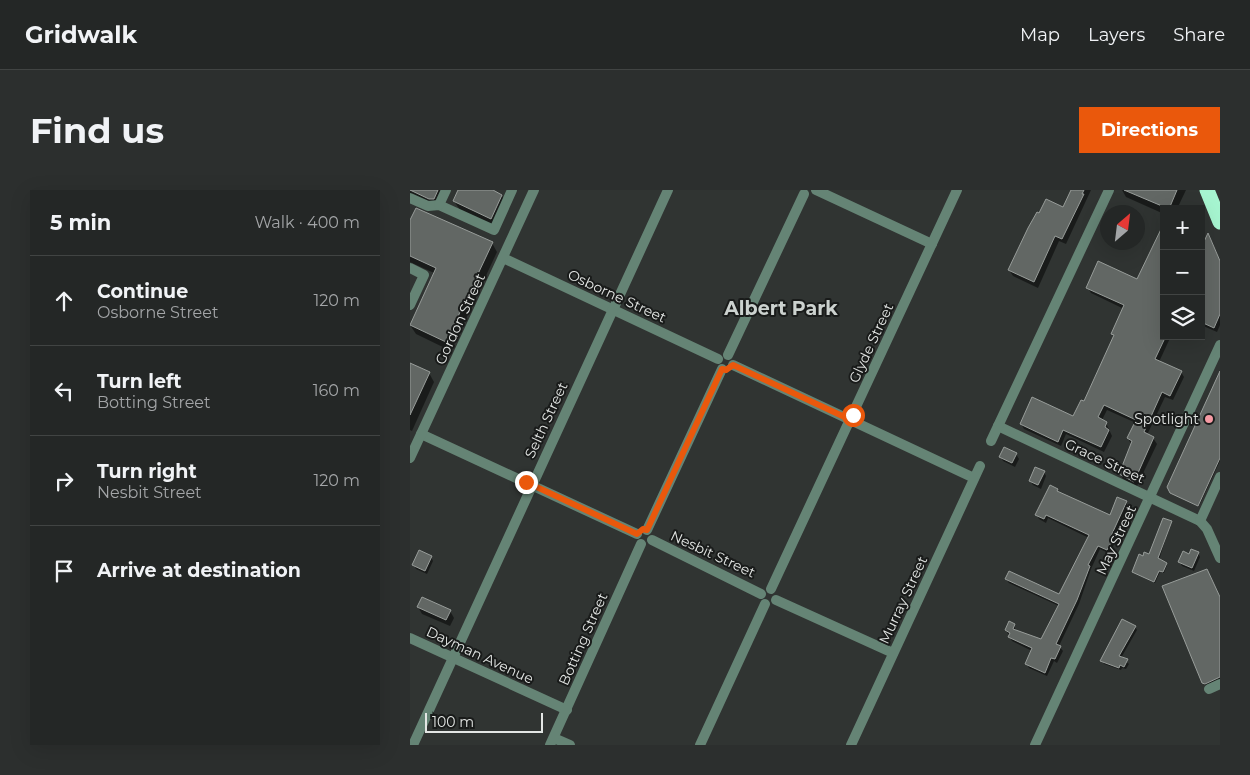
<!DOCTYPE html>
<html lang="en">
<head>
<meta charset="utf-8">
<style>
  body { margin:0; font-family:Montserrat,sans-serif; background:#2c2f2e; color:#f1f3f6 }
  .controls { position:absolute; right:15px; top:15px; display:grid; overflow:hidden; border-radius:0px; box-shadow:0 5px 20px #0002 }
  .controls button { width:45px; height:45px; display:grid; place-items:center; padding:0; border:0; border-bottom:1px solid #414443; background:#242726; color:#f1f3f6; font:25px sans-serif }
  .compass { position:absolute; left:690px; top:15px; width:45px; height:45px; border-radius:50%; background:#242726; box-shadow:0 5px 20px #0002; rotate:28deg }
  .scale { position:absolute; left:15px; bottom:12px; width:118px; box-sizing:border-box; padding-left:5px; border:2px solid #e3e6e4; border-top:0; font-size:14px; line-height:18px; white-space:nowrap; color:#e3e6e4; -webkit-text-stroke:4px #191b1a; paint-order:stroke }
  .stop { position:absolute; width:15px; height:15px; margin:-11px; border:4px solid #ea580c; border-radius:50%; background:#fff }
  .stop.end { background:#ea580c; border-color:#fff; box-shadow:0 1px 5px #0008 }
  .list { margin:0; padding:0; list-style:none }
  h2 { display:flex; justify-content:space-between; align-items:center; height:65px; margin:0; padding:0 20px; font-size:21px }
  h2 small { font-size:16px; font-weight:400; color:#a3a5a7 }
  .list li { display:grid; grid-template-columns:32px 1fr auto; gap:15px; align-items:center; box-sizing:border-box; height:90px; padding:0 20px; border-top:1px solid #414443 }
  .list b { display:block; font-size:19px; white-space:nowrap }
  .list p { margin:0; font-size:16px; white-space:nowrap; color:#a3a5a7 }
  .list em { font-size:16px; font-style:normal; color:#a3a5a7 }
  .icon { flex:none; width:28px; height:28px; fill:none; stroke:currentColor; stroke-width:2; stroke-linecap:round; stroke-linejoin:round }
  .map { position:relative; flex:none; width:810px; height:555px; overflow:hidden; border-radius:0px }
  header { display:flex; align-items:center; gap:30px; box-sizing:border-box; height:70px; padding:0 25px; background:#242726; border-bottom:1px solid #414443 }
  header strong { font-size:24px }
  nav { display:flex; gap:28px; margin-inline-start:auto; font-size:18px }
  .intro { display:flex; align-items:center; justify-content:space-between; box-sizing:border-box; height:120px; padding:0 30px }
  h1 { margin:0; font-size:35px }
  .button { padding:12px 22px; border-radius:0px; background:#ea580c; color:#fff; font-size:18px; font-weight:700 }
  main { display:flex; gap:30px; padding:0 30px }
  aside { flex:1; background:#242726; border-radius:0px; box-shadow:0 5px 20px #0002 }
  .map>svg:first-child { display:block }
  .shadow { fill:#0007 }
  .building { fill:#626764; stroke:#989d9a }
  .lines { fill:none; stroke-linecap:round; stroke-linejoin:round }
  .minor { stroke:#658475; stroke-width:10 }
  .highway { stroke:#a6f5d0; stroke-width:15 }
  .route { stroke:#ea580c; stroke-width:6 }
  .poi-dot { fill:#f49aa3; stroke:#191b1a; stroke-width:2 }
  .labels { text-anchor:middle; stroke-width:4; stroke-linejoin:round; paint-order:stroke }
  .street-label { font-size:14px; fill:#e3e6e4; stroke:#191b1a }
  .poi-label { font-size:14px; fill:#e3e6e4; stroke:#191b1a; text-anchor:end }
  .district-label { font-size:19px; font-weight:bold; fill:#ccd2cf; stroke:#191b1a }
</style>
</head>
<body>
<header>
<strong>Gridwalk</strong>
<nav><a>Map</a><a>Layers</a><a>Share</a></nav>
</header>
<div class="intro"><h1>Find us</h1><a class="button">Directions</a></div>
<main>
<aside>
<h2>5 min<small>Walk · 400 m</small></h2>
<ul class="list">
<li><svg class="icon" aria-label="ahead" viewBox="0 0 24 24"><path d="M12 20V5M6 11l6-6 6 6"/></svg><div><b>Continue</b><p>Osborne Street</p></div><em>120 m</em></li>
<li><svg class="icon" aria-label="left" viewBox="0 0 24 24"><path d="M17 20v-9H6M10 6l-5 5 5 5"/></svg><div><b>Turn left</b><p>Botting Street</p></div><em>160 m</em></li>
<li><svg class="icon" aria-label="right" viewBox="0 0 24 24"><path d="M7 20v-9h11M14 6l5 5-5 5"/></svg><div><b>Turn right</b><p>Nesbit Street</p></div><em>120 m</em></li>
<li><svg class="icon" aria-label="arrive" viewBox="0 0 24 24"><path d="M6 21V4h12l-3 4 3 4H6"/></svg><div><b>Arrive at destination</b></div></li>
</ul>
</aside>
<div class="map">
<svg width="810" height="555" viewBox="0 0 810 555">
  <rect width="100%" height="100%" fill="#303432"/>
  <g class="shadow">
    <path d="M0,0H38L29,17L0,9Z"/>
    <path d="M50,0H80L92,6L97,15L87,38L50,20L44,11Z"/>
    <path d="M663,0H681L656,54L649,51L628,98L603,86L599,80L654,18Z"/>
    <path d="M712,0H776L767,19H754V24L716,7Z"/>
    <path d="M0,33L82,53L87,62L41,161L6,144L0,135L24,83L0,72Z"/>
    <path d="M799,45L810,71V135L807,142L791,135V61Z"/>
    <path d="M689,73L754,146H761L749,172L771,182L774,187L763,210L755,207L737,245L743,248L747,254L727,296L713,289L710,284L721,254L718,248L726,233L697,220L692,230L696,233L702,246L694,262L656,244L651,256L614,239L611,234L664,228L674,212L704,147L702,144L714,119L681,103L678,98Z"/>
    <path d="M0,175L19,183L24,192L2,241L0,240Z"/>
    <path d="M810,191V271L789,316L760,302Z"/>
    <path d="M606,264L609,269L605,277L593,271L591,267Z"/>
    <path d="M634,282L636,286L631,299L623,295L620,291Z"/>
    <path d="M647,300L650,304L701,327L716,312L718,316L703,349L705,352L700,364L690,359L681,379L669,414L649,456L653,461L647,473L644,471L637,486L619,478L617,474L622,461L602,451L596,440L604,435L606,441L632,450L649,416L599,393L596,389L650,405L679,348L638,328L636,333L629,329L627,325Z"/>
    <path d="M761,332L749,370L757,375L754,383L750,382L745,393L724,382L733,367L740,366Z"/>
    <path d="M788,363L790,367L784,381L772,376L770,372Z"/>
    <path d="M21,367L23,371L17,384L6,379L4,375Z"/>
    <path d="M797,380L810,407V498L799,501L793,492Z"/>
    <path d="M8,417L40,421L44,428L40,436L12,424Z"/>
    <path d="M725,437L727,440L711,468L719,474L716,479L712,478L711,480L694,474L692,471Z"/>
  </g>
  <g class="building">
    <path d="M0,0H28L24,9H19Z"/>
    <path d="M48,0H83L92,5L81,29L43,11Z"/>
    <path d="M661,0H674L672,4H674L652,49L645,46L624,92L598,80L618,38L627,22L629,23L636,9L653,17Z"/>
    <path d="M714,0H767L759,19Z"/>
    <path d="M6,18L83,52L36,152L0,135L26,78L0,66V30Z"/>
    <path d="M754,33V150L745,169L772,181L760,206L752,202L734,242L744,247L724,292L709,284L722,251L717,248L726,230L694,215L688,227L697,232L695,237L699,240L691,257L653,240L648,252L610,234L622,207L663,226L671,210L674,211L704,145L701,144L714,115L676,98L688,71L727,89Z"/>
    <path d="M798,43L810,71V124L804,138L791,132V58Z"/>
    <path d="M0,173L20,182L0,225Z"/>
    <path d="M810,181V268L788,316L760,303L757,297Z"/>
    <path d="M594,257L607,263L602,273L589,267Z"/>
    <path d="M625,277L635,281L628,295L619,291Z"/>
    <path d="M640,295L648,299L647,301L700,325L707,307L717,311L701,346L704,347L697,360L688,356L678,375L680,376L667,410L646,454L651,456L645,469L641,468L635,483L615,474L622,458L598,447L600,443L595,440L599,431L605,434L603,439L631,449L649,414L595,389L599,381L649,404L679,345L636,325L634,329L625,325Z"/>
    <path d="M753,328L762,331L748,368L757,373L753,382L749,381L744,392L722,382L729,364L733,366L734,362L739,364Z"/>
    <path d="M781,359L789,362L782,378L768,372L773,361L779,364Z"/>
    <path d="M9,360L22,366L15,381L2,375Z"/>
    <path d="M797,379L810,407V487L795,494L792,493L752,396Z"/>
    <path d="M12,407L41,420L36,430L7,417Z"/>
    <path d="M712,429L726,436L709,466L718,469L714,477L710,475L709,478L690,471Z"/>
  </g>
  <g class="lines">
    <g class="minor">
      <path d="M406,0L522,54"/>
      <path d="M0,8L18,16L29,15L84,40L102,0"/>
      <path d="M29,15L36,0"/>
      <path d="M93,68L308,169"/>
      <path d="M0,78L14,85L0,115"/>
      <path d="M318,165L394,4"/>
      <path d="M323,175L564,288"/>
      <path d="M588,236L790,331L797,339L810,368"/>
      <path d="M11,244L227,344"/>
      <path d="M581,251L699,0"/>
      <path d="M0,268L124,0"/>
      <path d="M790,331L810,287"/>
      <path d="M237,340L312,179"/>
      <path d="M242,350L351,404"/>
      <path d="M361,399L547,0"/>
      <path d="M366,410L483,463"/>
      <path d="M0,448L157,520"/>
      <path d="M799,499L810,494"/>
      <path d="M144,548L160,555"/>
      <path d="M3,555L258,0"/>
      <path d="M140,555L231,354"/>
      <path d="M290,555L355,414"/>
      <path d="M441,555L570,276"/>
      <path d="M625,555L810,155"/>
    </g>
    <path class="highway" d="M797,0L810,32"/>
  </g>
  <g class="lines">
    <path class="route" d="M116,292L227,344L233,339L237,340L312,179L316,180L323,175L441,230L443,225"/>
  </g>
  <circle class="poi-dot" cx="799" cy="229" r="5"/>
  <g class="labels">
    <g class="street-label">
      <text transform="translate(207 106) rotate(25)" y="5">Osborne Street</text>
      <text transform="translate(50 129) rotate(-65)" y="5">Gordon Street</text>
      <text transform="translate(461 153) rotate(-65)" y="5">Glyde Street</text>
      <text transform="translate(136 230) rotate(-65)" y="5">Selth Street</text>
      <text transform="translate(695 271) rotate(25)" y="5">Grace Street</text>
      <text transform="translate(706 350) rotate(-65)" y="5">May Street</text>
      <text transform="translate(303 364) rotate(25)" y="5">Nesbit Street</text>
      <text transform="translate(493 410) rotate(-65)" y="5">Murray Street</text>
      <text transform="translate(173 449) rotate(-66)" y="5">Botting Street</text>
      <text transform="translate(70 465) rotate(25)" y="5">Dayman Avenue</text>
    </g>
    <g class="poi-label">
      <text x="789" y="234">Spotlight</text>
    </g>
    <g class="district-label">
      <text x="371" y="125">Albert Park</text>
    </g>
  </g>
</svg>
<div class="controls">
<button>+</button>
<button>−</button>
<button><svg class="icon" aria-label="layers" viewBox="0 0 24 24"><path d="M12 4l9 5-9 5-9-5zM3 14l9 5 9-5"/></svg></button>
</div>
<svg class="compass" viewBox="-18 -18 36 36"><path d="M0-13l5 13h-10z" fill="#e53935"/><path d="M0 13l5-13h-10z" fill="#a3a5a7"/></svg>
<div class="scale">100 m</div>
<div class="stop" style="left:443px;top:225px"></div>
<div class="stop end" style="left:116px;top:292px"></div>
</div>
</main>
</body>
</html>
